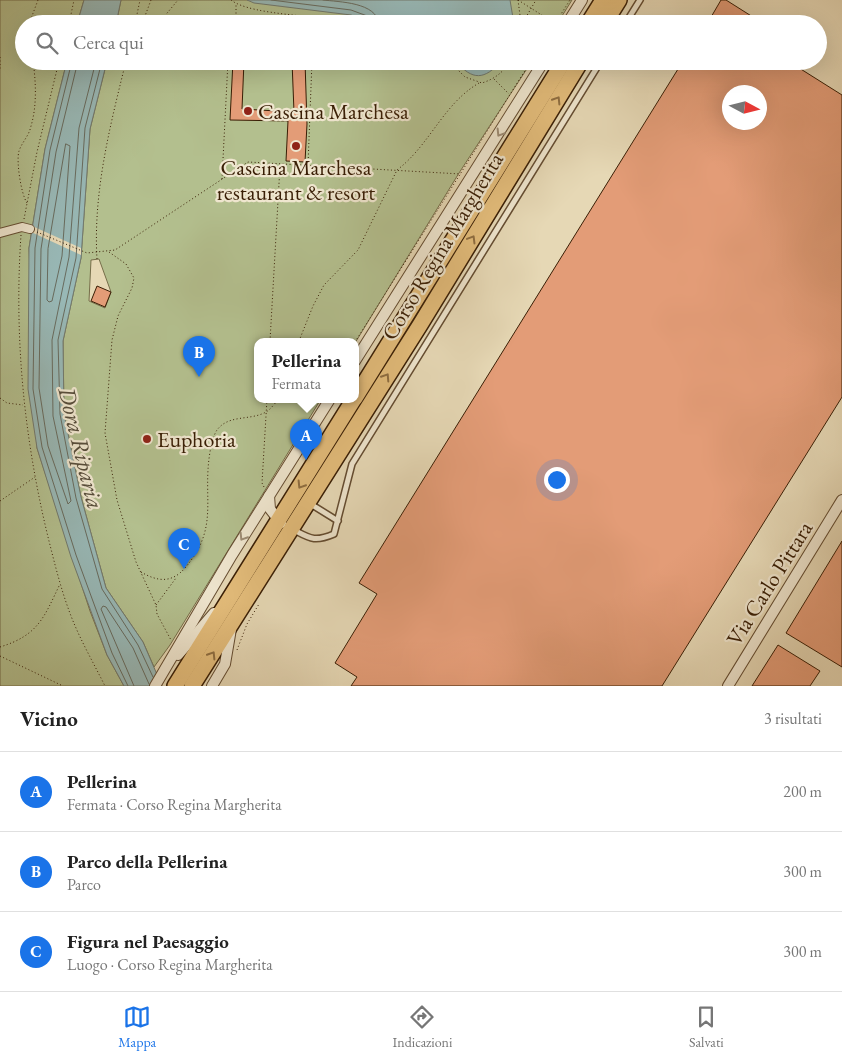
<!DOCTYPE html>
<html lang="it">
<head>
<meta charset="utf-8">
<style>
  body { margin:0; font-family:"EB Garamond",serif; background:#f6f6f6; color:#222 }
  .compass { position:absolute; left:722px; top:85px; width:45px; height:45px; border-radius:50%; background:#fff; box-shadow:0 5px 20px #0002; rotate:97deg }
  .you { position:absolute; left:556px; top:479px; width:18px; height:18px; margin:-12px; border:4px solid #fff; border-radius:50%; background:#1a73e8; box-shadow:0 0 0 8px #1a73e833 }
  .badge { display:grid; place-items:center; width:32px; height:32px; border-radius:50%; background:#1a73e8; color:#fff; font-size:16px; font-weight:700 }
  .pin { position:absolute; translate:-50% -41px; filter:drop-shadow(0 1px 2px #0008) }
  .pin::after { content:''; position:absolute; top:26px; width:18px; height:15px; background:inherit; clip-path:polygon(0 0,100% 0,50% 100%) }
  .popup { position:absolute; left:254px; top:338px; width:105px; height:65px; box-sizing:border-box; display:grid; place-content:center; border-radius:10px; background:#fff; filter:drop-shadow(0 1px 4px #0005); font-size:16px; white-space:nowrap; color:#767676 }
  .popup b { font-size:19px; color:#222 }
  .popup::after { content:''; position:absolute; left:50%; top:100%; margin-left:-10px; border:10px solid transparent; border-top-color:#fff }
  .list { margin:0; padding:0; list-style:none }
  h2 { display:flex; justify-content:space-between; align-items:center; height:65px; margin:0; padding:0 20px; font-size:21px }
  h2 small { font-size:16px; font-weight:400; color:#767676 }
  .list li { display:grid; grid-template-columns:32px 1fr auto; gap:15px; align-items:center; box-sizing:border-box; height:80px; padding:0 20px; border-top:1px solid #e0e0e0 }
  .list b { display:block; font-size:19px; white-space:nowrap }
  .list p { margin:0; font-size:16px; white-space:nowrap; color:#767676 }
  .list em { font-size:16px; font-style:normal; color:#767676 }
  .icon { flex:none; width:28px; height:28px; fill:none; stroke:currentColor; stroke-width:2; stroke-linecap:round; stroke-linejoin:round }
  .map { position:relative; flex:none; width:842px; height:686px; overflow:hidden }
  .search { position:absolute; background:#fff; box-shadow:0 5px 20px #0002; left:15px; right:15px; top:15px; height:55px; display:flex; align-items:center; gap:12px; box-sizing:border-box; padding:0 18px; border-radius:28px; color:#767676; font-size:19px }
  .sheet { height:305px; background:#fff }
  nav { display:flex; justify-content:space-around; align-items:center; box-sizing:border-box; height:70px; border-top:1px solid #e0e0e0; background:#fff; font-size:14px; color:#767676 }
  nav a { display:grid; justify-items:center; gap:2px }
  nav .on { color:#1a73e8 }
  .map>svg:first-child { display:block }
  .green { fill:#b3bf8e; stroke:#766e4a; fill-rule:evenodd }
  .water { fill:#98b8b6; stroke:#727a6f }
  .pier { fill:#e6d8b5 }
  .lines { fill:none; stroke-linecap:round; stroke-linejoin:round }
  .shore { stroke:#686b5e; stroke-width:1 }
  .building { fill:#e39c77; stroke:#391e05; fill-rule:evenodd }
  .service-casing { stroke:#644c31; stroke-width:8 }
  .pedestrian-casing { stroke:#644c31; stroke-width:10 }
  .minor-casing { stroke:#644c31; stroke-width:12 }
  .primary-casing { stroke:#391e05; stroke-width:18 }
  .path { stroke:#391e05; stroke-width:1; stroke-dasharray:1 2.5; stroke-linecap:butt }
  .service { stroke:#efe6cf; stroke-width:5 }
  .pedestrian { stroke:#efe6cf; stroke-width:8 }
  .minor { stroke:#efe6cf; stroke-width:10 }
  .primary { stroke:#e3bc7a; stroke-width:15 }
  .oneway { stroke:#8e6d40 }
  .oneway2 { stroke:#9d8c74 }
  .poi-dot { fill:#8f2418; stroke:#efe6cf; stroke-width:2 }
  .labels { text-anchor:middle; stroke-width:4.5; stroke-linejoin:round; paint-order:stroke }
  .poi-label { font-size:22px; fill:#391e05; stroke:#efe6cf; text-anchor:start }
  .street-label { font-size:22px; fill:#391e05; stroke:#efe6cf }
  .water-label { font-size:24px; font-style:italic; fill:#564c3a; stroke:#efe6cf }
</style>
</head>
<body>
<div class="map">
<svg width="842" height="686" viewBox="0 0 842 686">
  <rect width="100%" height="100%" fill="#e6d8b5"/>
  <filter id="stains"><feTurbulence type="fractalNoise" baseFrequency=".004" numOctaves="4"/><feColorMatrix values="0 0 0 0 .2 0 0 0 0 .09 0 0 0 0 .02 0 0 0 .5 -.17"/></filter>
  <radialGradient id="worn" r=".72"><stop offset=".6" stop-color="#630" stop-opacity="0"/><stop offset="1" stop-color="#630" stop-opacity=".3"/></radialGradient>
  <g class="green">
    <path d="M0,0H84L77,24H24V61H67L45,149L29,248L37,448L90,611L107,655L124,686H0Z"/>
    <path d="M121,0H572L557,24H116Z"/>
    <path d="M107,61H532L459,173L355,343V341H257V399H321L170,645L154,667L143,642L106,588L81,497L64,414L63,341L81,258L90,129ZM99,259L111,292L105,308L89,301L91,260Z"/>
  </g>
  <g class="water">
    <path d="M84,0H121L116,24H77Z"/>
    <path d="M247,0H510L514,24H377L351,15L254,3Z"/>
    <path d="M67,61H107L90,129L81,258L63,341L64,414L81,497L106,588L143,642L162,686H124L107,655L71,557L37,448L28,389L29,248L45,149Z"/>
    <path d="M456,61H501C485,80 472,81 456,61Z"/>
  </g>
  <path class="pier" d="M30,225L81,248V255L29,231Z"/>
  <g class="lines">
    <g class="shore">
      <path d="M271,0L351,10L370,17L373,24"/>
      <path d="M323,0C339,2 377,2 379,24"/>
      <path d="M72,61L50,150L35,248L33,389L42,447L76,555L112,653L128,686"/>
      <path d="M78,61L56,152L41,249L39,388L48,446L68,504L71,501L53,416L52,340L69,257L79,128L96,61"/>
      <path d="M102,61L85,128L76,258L58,340L60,414L76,498L102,589L138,645L153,677"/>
      <path d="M66,144L70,146L62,256L52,301L49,302L47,300L48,249Z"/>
      <path d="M134,686L101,609L103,606L106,607L133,648L149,684"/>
    </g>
  </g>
  <g class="building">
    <path d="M721,0H726L764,24H707Z"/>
    <path d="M233,61H244L242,109L294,112L292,61H305L307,124L305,162L286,161L288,121L230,120Z"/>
    <path d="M683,61H788L842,95V397L662,686H351L357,677L335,663L377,594L359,583ZM730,92H760V122H730Z"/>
    <path d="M97,286L111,292L105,307L91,301Z"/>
    <path d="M842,541V667L786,633Z"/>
    <path d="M778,645L820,671L810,686H752Z"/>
  </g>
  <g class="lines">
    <g class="service-casing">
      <g id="service">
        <path d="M625,24L640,0"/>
        <path d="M309,503L338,521"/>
        <path d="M294,530C311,539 315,542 334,534L352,464L601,61"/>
      </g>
    </g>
    <g class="pedestrian-casing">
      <path id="pedestrian" d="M0,233L22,227L30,229"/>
    </g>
    <g class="minor-casing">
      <g id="minor">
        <path d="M567,24L582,0"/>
        <path d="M355,361L544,61"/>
        <path d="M269,496L270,509L281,523"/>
        <path d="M178,655L214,613"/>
        <path d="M155,686L232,555L330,399"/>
        <path d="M212,686L225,664L231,629"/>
        <path d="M728,686L842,500"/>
      </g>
    </g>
    <g class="primary-casing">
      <g id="primary">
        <path d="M588,24L603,0"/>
        <path d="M604,24L619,0"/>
        <path d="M355,398L564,61"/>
        <path d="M175,686L354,399"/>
        <path d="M192,686L420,325L581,61"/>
      </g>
    </g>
    <g class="path">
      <path d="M231,0C251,16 325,15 353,24"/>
      <path d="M518,0L556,24"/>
      <path d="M518,0L521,23"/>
      <path d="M556,22L570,0"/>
      <path d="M29,24L38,0"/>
      <path d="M69,24L74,0"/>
      <path d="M135,24L140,0"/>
      <path d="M142,24L151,0"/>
      <path d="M158,24L178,0"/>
      <path d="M236,24V5"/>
      <path d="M522,24L536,0"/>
      <path d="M0,57V69"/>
      <path d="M449,61L465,77L482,83C494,79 503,73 510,61"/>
      <path d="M494,79L509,94"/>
      <path d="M308,165L312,61"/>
      <path d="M222,179L228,61"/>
      <path d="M27,203C21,194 16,161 19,151C22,142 29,136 31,126C37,106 36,82 33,61"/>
      <path d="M24,219L37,152L59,61"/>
      <path d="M37,232L87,253L115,250L248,162L461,174"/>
      <path d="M21,235C14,337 24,438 48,537C55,565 62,594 73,621C82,643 94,664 105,686"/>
      <path d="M109,252L126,264L134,278L132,288L118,316L112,340L105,433L117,500L136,562L156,605L157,614L171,640"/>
      <path d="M97,259C93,192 110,126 126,61"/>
      <path d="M270,341L280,166"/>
      <path d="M299,341L313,306L324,285L358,250L397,170C430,145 443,104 479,83"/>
      <path d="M355,342L531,61"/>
      <path d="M0,398L7,403L23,405"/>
      <path d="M264,487L262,483L267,399"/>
      <path d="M0,501L35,477"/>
      <path d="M141,572C158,582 172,583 185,568C220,527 202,499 210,452C211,446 213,436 217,430C229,414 250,421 266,412C270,410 275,403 279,399"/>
      <path d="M156,605L176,578"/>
      <path d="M0,647C39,635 44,617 60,584"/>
      <path d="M237,650L247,624L259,604"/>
      <path d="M0,656L63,686"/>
    </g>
    <use href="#service" class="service"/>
    <use href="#pedestrian" class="pedestrian"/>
    <use href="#minor" class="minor"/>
    <use href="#primary" class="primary"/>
  </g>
  <defs><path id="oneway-chevron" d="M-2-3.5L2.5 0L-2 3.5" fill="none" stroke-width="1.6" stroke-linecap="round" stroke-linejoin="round" transform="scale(1.25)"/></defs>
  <g class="oneway">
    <use href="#oneway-chevron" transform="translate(557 100) rotate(-58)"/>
    <use href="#oneway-chevron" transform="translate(472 239) rotate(-59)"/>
    <use href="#oneway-chevron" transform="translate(386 377) rotate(-57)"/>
    <use href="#oneway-chevron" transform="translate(301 485) rotate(122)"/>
    <use href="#oneway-chevron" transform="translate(212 655) rotate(-58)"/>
  </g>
  <g class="oneway2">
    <use href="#oneway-chevron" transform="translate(500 133) rotate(122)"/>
    <use href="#oneway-chevron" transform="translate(243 537) rotate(122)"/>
  </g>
  <g class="poi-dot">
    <circle cx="248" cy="111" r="5"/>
    <circle cx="296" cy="146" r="5"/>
    <circle cx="147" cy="439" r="5"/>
  </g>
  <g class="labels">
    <g class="poi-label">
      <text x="258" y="119">Cascina Marchesa</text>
      <text x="296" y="175" text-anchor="middle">Cascina Marchesa<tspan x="296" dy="25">restaurant &amp; resort</tspan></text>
      <text x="157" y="447">Euphoria</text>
    </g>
    <g class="street-label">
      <text transform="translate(442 246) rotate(-59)" y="8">Corso Regina Margherita</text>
      <text transform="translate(769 583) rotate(-58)" y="8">Via Carlo Pittara</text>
    </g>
    <g class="water-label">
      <text transform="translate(81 448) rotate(76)" y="8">Dora Riparia</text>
    </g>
  </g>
  <rect width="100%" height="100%" filter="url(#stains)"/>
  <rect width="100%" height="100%" fill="url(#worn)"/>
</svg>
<svg class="compass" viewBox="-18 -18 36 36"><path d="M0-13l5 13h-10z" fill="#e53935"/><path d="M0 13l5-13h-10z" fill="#767676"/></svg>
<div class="you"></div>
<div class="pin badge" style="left:306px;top:460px">A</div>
<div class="popup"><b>Pellerina</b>Fermata</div>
<div class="pin badge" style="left:199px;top:377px">B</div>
<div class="pin badge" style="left:184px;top:569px">C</div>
<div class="search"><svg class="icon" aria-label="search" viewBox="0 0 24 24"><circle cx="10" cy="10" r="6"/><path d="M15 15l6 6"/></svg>Cerca qui</div>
</div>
<section class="sheet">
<h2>Vicino<small>3 risultati</small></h2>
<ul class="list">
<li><span class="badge">A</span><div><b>Pellerina</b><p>Fermata · Corso Regina Margherita</p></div><em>200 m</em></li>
<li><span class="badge">B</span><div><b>Parco della Pellerina</b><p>Parco</p></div><em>300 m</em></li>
<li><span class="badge">C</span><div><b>Figura nel Paesaggio</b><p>Luogo · Corso Regina Margherita</p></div><em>300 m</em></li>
</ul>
</section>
<nav>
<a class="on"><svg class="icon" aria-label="map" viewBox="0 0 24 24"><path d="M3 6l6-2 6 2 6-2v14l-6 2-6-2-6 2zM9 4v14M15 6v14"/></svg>Mappa</a>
<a><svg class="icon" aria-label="directions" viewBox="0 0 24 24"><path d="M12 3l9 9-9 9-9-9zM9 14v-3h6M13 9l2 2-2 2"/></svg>Indicazioni</a>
<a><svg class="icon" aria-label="saved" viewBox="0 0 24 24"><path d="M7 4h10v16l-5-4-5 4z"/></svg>Salvati</a>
</nav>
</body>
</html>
